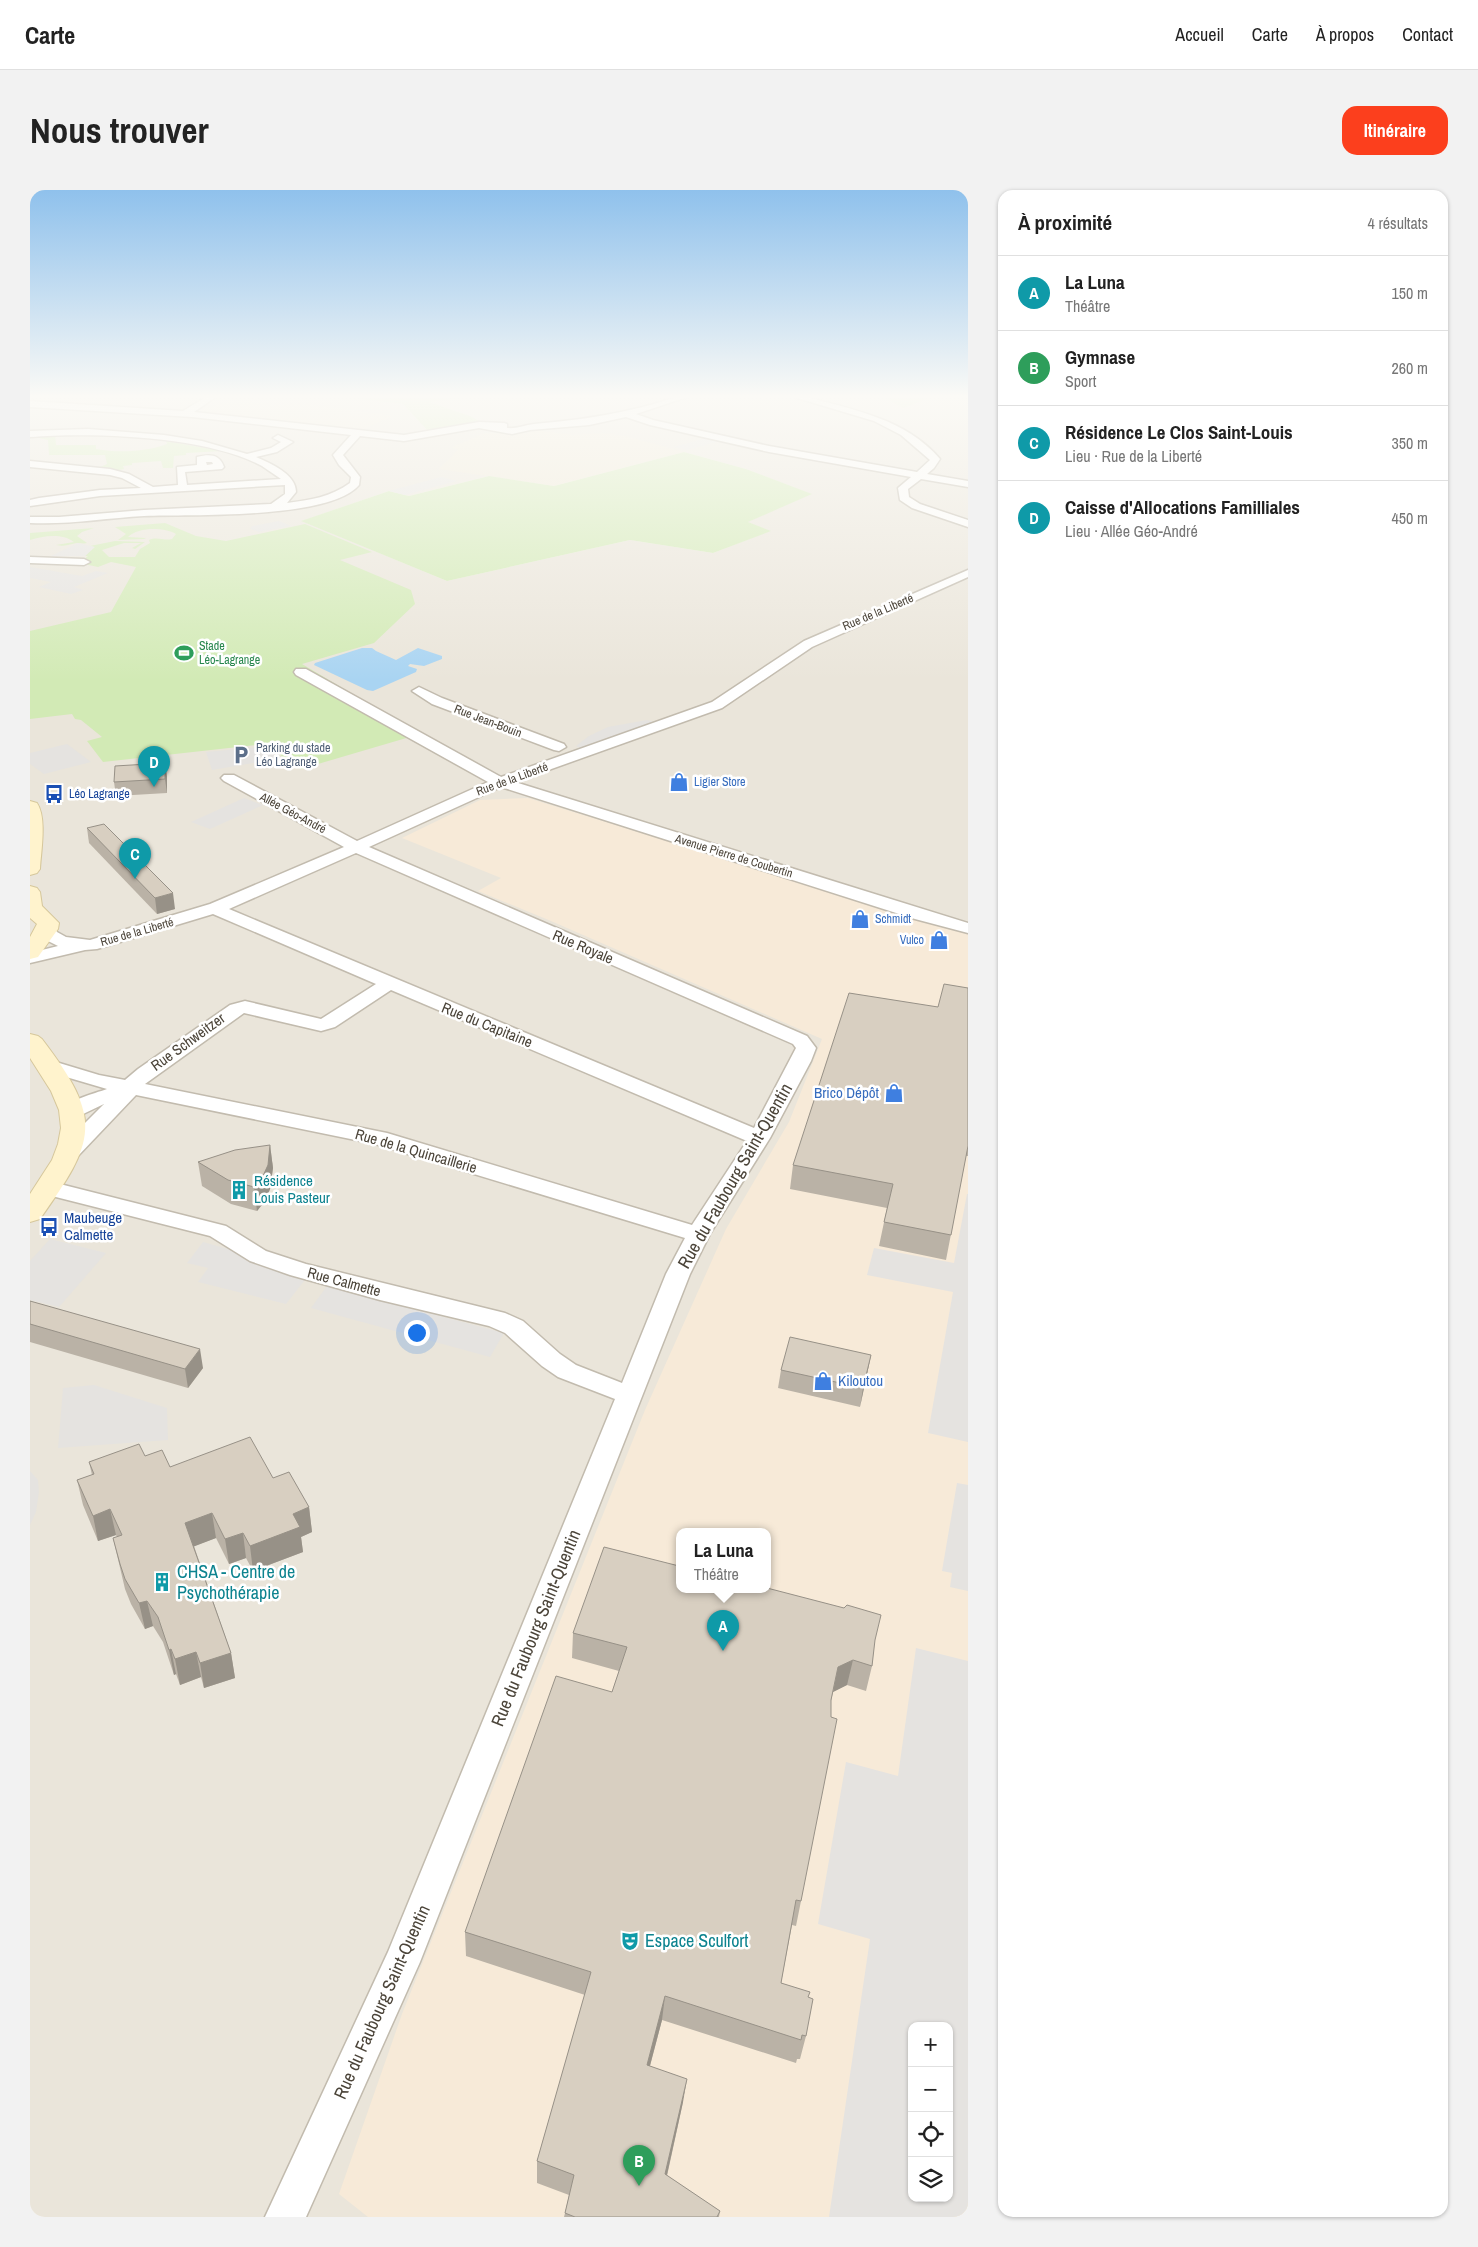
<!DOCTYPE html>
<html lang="fr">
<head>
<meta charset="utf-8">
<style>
  body { margin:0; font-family:"Archivo Narrow",sans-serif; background:#f2f2f2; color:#222 }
  .controls { position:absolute; right:15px; bottom:15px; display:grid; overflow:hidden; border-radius:10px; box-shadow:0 1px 4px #0004 }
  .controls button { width:45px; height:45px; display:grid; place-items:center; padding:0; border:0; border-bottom:1px solid #e0e0e0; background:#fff; color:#222; font:25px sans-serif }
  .you { position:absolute; left:386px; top:1142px; width:18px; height:18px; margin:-12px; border:4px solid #fff; border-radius:50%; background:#1a73e8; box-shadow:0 0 0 8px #1a73e833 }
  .badge { display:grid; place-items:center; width:32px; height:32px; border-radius:50%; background:#fc3f1d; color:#fff; font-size:16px; font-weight:700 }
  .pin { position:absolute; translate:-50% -41px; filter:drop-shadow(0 1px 2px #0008) }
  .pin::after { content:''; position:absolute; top:26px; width:18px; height:15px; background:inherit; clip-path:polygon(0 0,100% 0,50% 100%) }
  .popup { position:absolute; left:646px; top:1338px; width:95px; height:65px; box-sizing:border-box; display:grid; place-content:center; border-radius:10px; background:#fff; filter:drop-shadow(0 1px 4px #0005); font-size:16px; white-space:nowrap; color:#767676 }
  .popup b { font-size:19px; color:#222 }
  .popup::after { content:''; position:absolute; left:50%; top:100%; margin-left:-10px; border:10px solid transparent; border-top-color:#fff }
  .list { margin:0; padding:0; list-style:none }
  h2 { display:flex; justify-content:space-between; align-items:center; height:65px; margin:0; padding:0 20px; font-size:21px }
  h2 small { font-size:16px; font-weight:400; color:#767676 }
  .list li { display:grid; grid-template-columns:32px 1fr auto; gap:15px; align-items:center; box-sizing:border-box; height:75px; padding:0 20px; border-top:1px solid #e0e0e0 }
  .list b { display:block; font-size:19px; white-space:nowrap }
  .list p { margin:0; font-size:16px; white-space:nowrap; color:#767676 }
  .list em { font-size:16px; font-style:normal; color:#767676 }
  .icon { flex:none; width:28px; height:28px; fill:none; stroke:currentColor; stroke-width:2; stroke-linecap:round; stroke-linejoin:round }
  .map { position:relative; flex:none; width:938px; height:2027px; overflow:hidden; border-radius:15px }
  header { display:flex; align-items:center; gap:30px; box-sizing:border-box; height:70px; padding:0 25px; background:#fff; border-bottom:1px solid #e0e0e0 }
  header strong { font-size:24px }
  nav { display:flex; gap:28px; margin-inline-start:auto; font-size:18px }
  .intro { display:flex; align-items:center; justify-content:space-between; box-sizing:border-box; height:120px; padding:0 30px }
  h1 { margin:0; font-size:35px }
  .button { padding:12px 22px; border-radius:15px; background:#fc3f1d; color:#fff; font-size:18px; font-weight:700 }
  main { display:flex; gap:30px; padding:0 30px }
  aside { flex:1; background:#fff; border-radius:15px; box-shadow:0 1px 4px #0004 }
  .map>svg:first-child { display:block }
  .residential { fill:#eae5da; fill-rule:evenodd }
  .commercial { fill:#f7ead8; fill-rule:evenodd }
  .education { fill:#efe8d6 }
  .green { fill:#d2eab5 }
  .parking { fill:#e5e3e0; fill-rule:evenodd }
  .water { fill:#a9d4f2 }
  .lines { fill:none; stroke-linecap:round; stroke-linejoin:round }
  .minor-casing { stroke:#c2bbae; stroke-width:3 }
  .secondary-casing { stroke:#d6c79b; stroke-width:2 }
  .minor { fill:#fff; fill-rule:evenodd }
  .secondary { fill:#fff3cd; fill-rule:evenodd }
  .wall { fill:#bab2a6 }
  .shaded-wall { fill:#979187 }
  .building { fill:#d8cfc1; stroke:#979187 }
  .labels { text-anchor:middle; stroke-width:5; stroke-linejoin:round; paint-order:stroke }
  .far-street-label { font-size:12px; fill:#4b4439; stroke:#fff }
  .far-leisure-label { font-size:12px; fill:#27864d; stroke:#fff; text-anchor:start }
  .far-service-label { font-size:12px; fill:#4e5e75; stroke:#fff; text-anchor:start }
  .far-shop-label { font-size:12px; fill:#366cbe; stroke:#fff; text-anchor:start }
  .far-transit-label { font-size:12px; fill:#164399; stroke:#fff; text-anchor:start }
  .street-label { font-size:15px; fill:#4b4439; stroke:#fff }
  .shop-label { font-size:15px; fill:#366cbe; stroke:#fff; text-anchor:end }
  .culture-label { font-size:15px; fill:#0d838f; stroke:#fff; text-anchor:start }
  .transit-label { font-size:15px; fill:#164399; stroke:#fff; text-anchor:start }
  .near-street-label { font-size:18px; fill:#4b4439; stroke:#fff }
  .near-culture-label { font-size:18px; fill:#0d838f; stroke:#fff; text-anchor:start }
</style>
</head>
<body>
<header>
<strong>Carte</strong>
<nav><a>Accueil</a><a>Carte</a><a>À propos</a><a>Contact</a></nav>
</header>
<div class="intro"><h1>Nous trouver</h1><a class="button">Itinéraire</a></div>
<main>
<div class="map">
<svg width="938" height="2027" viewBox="0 0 938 2027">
  <rect width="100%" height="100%" fill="#f6f3ec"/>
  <path class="residential" d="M0,207H314L373,214L398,241L440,226L398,212L443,207H938V2027H0ZM654,262L716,279L781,304L717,332L740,341L683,363L600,350L417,391L272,331L359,301L379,306L459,286ZM649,1342H737V1400H649ZM882,1836H919V2008H882Z"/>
  <path class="commercial" d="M498,608L938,743V2027H338L309,2004L372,1824L615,1220L696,1039L759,932L792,849L521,731L448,701L471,688L372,648L450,610ZM649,1342H737V1400H649ZM882,1836H919V2008H882Z"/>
  <g class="education">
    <path d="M209,209L242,215L279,214L363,226L331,240L163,222Z"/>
    <path d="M503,240L543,245L573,243L599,247L654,262L524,296L409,279L428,260L422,257L455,243H497Z"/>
  </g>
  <g class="green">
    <path d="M314,207H443L399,212L440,226L454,234L398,241L373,214Z"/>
    <path d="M854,207H902L873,218Z"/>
    <path d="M25,243L26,255H66V259C89,263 116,262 137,254L136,251L192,261L156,263V265L144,266L143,278H133L131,271L102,273V275L93,276L94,279L85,281L66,279L77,274L75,265H19L18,250L0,246Z"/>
    <path d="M654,262L716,279L782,304L718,332L741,341L683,363L600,350L417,391L271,331L359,301L379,306L459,286L524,296Z"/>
    <path d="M135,333L166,346L196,351L275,334L342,362L310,370L381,400L385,414L344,453L272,474L390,544L271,579L234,554L73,572L57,551L72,547L51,530L45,529L42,524L0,529V441L81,422L106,377L81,372L68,377L54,374L58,371L54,369L58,366H55L64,357L60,356L85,351L115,352L105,359L102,358L111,353H94L72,360L79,367H105L110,359L120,353L119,350C127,346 134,351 142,349L146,344C134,337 108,337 98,347L116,348L114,349L88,350L96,344L85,337Z"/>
    <path d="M64,338L52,342L47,346L57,353C54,354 51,353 48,353C38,354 38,357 26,355L44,352C32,343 13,346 0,350V343Z"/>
  </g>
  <g class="parking">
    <path d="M680,247L694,250L657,260L643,257Z"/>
    <path d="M411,287L427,291L375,305L359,301Z"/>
    <path d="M249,331L261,336L229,342L220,339L222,336Z"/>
    <path d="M48,353L65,357L55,366H21Z"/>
    <path d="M0,377L52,386L66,381L78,383L44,397L53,400L41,404L9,397L21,392L0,388Z"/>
    <path d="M617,530L629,533L555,560L546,556L559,546L578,537Z"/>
    <path d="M37,554L61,572L14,584L0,574V563Z"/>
    <path d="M232,557L233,560H240L247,569L182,580L176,562Z"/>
    <path d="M214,608L233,615L180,639L161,632Z"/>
    <path d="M937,1004H938V1252L898,1243L923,1102L837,1085L844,1058L924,1073Z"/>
    <path d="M20,1049L76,1063L29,1117L0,1110V1071Z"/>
    <path d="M173,1052L205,1061L224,1072L278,1086L256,1114L168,1092L178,1078L157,1073Z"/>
    <path d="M297,1096L474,1143L460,1167L281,1118Z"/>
    <path d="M64,1195L137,1218L138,1250L28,1258L33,1198Z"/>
    <path d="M0,1281L8,1290L9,1302L6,1322L0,1335Z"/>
    <path d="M927,1293L938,1295V1401L920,1397L922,1383L912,1381Z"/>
    <path d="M886,1458L938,1471V2027H799L840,1749L788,1734L816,1572L868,1586ZM882,1836H919V2008H882Z"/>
  </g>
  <path class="water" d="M332,458H342L346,461L366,470L388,458L412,466V469L394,476L380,474L378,476L387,479L386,482L343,501L337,500L284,475L285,473Z"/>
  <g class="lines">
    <g class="minor-casing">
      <g id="minor">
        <path d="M176,207H186L164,222L374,245L449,232L474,233L477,234V238C486,239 495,235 504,234C538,231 571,227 604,219C622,216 638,207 657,207L606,224L623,230L739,256L887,282L900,270L871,245L844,231L764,207H777C824,220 876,229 910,269L904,278L897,284L938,291V297L891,289L878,299L879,307L890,314L938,330V337L882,318L870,310L868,298L881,287L739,262L620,235L596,227L559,235L500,240L482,244L449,238L374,251L330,246L313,265L330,287L329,295C299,330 161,324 114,326C76,328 38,335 0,333V327H29L114,320L241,314L255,304V295L70,306L0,316V310L9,308L70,300L111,298L92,288L80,285L0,277V271L80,279L99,284L123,297L148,295L147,277L167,275V267C180,264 189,264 194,277L192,279L155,282L157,295L251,289C245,285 238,280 232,276C177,246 63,242 0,247V241L58,239L134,245L172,251L217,264L241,258L251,252L243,248L248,245L263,252L247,262L226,267C240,273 266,284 266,302L257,313C280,310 301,307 320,293L321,287L309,275L303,265L321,245L162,227L0,217V211L153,221ZM176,272H182L183,274L177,275Z"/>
        <path d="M0,367L54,369L60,372L54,375L0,373Z"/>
        <path d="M938,380V387L782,457L692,518L485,592L938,733V743L885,729L471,597L339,657L777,846L786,858L781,871L740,948L680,1044L660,1084L390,1772L276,2027H235L358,1762L585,1209L528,1187L512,1176L475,1143L459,1136L350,1110L260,1085L220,1071L180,1046L10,1003L7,998L10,993L18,991L196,1036L236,1061L276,1074L475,1123L493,1131L530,1164L546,1175L592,1193L636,1084L655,1048L345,954L106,905L47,967L39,968L31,967L28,962L31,957L74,914L49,926L42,928L35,926L32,922C40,909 63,904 77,899L9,879L6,875L9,871L16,869L69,885L95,890L108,879L200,815L215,811L291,829L346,794L183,724L67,759L55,760L0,773V763L28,756L14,749L8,739L11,735H23L27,742L36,747L60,750L180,714L314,657L194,591L191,588L194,585H204L327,651L458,592L266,485L264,482L266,479H276L471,587L682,512L774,451ZM326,663L763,854L766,858L724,938L199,719ZM361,800L717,951L662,1035L357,943L115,894L214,823L291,841L305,837Z"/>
        <path d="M389,497L412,508L534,554L536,557L529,561L524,560L402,514L382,501Z"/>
      </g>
    </g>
    <g class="secondary-casing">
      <g id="secondary">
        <path d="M0,611L7,613C17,628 11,661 10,679L7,683L0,685Z"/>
        <path d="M0,696L7,698L10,702L12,716L29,733L28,739L8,767L0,769V747L7,734L0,728Z"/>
        <path d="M0,844L8,846L12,849C74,930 66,950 10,1029L0,1032V1004L22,970L28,954L31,938L29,920L21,901L0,868Z"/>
      </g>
    </g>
    <use href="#minor" class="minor"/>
    <use href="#secondary" class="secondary"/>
  </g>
  <g class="wall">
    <path d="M135,573L137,587V603L86,606L84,592Z"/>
    <path d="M57,638L145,719L127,724L59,653Z"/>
    <path d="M938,798V966H936L916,1070L849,1056L857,1018L760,999L763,975L908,817Z"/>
    <path d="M240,955L243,978L240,999L235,1011L227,1021L201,1014L172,996L168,972Z"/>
    <path d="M0,1111L173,1178L158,1198L0,1152Z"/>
    <path d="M841,1165L830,1217L748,1198L751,1180Z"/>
    <path d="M115,1266L140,1277L243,1288L279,1317L282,1342L271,1347L273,1362L223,1381L216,1368L199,1374L186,1348L164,1356L201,1463L205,1488L174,1498L171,1487L150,1495L146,1484L144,1485L133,1452L123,1436L115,1439L101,1414L95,1399L83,1348L87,1347L86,1345L68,1351L53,1315L47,1290L62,1285L59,1272Z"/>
    <path d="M543,1443L844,1454L842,1476L836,1501L817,1495L803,1502L801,1511L771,1711L766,1736L762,1735L751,1793L778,1807L776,1846L770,1869H767L766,1873L632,1830L620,1876L653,1912L637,1986L690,2021L689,2027H534L535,2023L539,2005L507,1993V1971L555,1805L436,1766L435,1742L582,1502L589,1481L542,1468Z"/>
  </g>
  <g class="shaded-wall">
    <path d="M135,573L137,587V603L135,589Z"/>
    <path d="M143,703L145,719L127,724L125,708Z"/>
    <path d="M240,955L243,978L240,999L235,1011L227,1021L224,997Z"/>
    <path d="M170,1159L173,1178L158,1198L155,1179Z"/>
    <path d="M841,1165L837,1184L830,1217L833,1198Z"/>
    <path d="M279,1317L282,1342L271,1347L273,1362L223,1381L220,1356L263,1324Z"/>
    <path d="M80,1319L86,1345L68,1351L63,1326Z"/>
    <path d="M182,1323L186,1348L160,1358L155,1333Z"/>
    <path d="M213,1343L216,1368L199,1374L195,1349Z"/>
    <path d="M117,1411L123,1436L115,1439L109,1413Z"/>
    <path d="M141,1459L146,1484L144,1485L139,1460Z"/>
    <path d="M166,1462L171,1487L150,1495L145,1469Z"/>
    <path d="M201,1463L205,1488L174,1498L170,1473Z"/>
    <path d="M823,1470L817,1495L803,1502L808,1477Z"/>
    <path d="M635,1806L632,1830L614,1898L617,1875Z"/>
    <path d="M657,1889L653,1912L632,2007L635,1984Z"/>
  </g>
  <g class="building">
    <path d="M135,573V589L84,592L85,576Z"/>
    <path d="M74,634L143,703L125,708L57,638Z"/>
    <path d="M914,794L938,798V956L921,1045L854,1032L863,994L763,975L819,803L908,817Z"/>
    <path d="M240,955L238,975L232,988L224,997L198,990L168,972L205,960Z"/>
    <path d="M0,1111L170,1159L155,1179L0,1134Z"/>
    <path d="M760,1147L841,1165L833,1198L751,1180Z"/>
    <path d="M220,1247L243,1288L259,1282L279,1317L263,1324L270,1337L220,1356L213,1343L195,1349L182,1323L155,1333L201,1463L170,1473L166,1462L145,1469L141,1459L139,1460L128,1427L117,1411L109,1413L95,1389L90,1374L83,1348L92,1345L80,1319L63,1326L47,1290L64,1284L59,1272L109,1254L115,1266L132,1260L140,1277Z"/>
    <path d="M574,1357L649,1376V1400H737V1398L814,1418L817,1415L851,1425L845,1450L842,1476L823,1470L808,1477L801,1510V1527L807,1529L771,1711L766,1710L751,1793L780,1802L778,1807L783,1809L776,1846L772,1845L771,1850L635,1806L617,1875L657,1889L635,1984L690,2021L687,2027H545L535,2023L544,1985L507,1971L561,1782L435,1742L526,1486L582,1502L597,1457L543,1443Z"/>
  </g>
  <linearGradient id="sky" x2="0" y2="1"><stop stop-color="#8fc1ec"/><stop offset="0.42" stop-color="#fbfaf6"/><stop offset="1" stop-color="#fbfaf6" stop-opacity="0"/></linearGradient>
  <rect width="938" height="491" fill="url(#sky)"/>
  <defs>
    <g id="stadium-bare" transform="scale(1.5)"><path d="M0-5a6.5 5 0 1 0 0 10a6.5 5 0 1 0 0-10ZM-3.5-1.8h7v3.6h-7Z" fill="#2e9e5b" stroke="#fff" stroke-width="2.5" paint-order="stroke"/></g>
    <g id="parking-bare" transform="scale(1.5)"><path d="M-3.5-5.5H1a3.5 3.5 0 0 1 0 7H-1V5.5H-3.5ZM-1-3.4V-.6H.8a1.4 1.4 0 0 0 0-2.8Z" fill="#5c6f8a" stroke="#fff" stroke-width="2.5" paint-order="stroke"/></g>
    <g id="shop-bare" transform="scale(1.5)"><path d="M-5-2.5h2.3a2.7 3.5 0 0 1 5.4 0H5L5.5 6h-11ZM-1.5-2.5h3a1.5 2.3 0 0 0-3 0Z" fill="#3f7fe0" stroke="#fff" stroke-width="2.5" paint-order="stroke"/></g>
    <g id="bus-bare" transform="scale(1.5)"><path d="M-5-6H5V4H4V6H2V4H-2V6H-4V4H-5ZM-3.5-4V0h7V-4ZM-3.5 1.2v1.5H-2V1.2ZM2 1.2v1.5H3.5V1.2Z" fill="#1a4fb4" stroke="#fff" stroke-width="2.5" paint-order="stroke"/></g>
    <g id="building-bare" transform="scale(1.5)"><path d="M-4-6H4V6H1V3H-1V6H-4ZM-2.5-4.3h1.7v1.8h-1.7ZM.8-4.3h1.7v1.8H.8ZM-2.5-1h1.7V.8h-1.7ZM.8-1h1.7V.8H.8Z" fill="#0f9aa8" stroke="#fff" stroke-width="2.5" paint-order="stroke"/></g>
    <g id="theatre-bare" transform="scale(1.5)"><path d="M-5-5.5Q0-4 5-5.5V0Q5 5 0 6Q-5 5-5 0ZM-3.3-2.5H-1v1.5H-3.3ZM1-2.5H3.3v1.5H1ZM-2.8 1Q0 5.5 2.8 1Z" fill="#0f9aa8" stroke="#fff" stroke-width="2.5" paint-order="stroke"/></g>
  </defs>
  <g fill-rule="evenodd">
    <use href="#stadium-bare" x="154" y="463"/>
    <use href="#parking-bare" x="211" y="565"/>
    <use href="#shop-bare" x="649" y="592"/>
    <use href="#bus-bare" x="24" y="604"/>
    <use href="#shop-bare" x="830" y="729"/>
    <use href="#shop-bare" x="909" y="750"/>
    <use href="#shop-bare" x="864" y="903"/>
    <use href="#building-bare" x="209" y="1000"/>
    <use href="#bus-bare" x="19" y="1037"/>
    <use href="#shop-bare" x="793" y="1191"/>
    <use href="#building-bare" x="132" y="1392"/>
    <use href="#theatre-bare" x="600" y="1751"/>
  </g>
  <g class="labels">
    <g class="far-street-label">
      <text transform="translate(848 422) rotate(-23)" y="4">Rue de la Liberté</text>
      <text transform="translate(458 531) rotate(21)" y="4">Rue Jean-Bouin</text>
      <text transform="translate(482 589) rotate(-20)" y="4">Rue de la Liberté</text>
      <text transform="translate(263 623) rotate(28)" y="4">Allée Géo-André</text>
      <text transform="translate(704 666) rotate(17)" y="4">Avenue Pierre de Coubertin</text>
      <text transform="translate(107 742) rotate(-16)" y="4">Rue de la Liberté</text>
    </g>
    <g class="far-leisure-label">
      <text x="169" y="460">Stade<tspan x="169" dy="14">Léo-Lagrange</tspan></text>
    </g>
    <g class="far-service-label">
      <text x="226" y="562">Parking du stade<tspan x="226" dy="14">Léo Lagrange</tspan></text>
    </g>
    <g class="far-shop-label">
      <text x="664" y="596">Ligier Store</text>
      <text x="845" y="733">Schmidt</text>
      <text x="894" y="754" text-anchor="end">Vulco</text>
    </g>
    <g class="far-transit-label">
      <text x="39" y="608">Léo Lagrange</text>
    </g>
    <g class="street-label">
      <text transform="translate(553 757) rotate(23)" y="5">Rue Royale</text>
      <text transform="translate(457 835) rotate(22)" y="5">Rue du Capitaine</text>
      <text transform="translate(158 852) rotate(-36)" y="5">Rue Schweitzer</text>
      <text transform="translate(386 961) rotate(16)" y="5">Rue de la Quincaillerie</text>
      <text transform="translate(314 1092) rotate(15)" y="5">Rue Calmette</text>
    </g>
    <g class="shop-label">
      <text x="849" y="908">Brico Dépôt</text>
      <text x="808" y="1196" text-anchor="start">Kiloutou</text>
    </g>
    <g class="culture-label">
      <text x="224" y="996">Résidence<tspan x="224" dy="17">Louis Pasteur</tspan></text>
    </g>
    <g class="transit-label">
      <text x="34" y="1033">Maubeuge<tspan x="34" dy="17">Calmette</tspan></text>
    </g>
    <g class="near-street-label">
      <text transform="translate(705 986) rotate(-60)" y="6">Rue du Faubourg Saint-Quentin</text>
      <text transform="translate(506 1438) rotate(-68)" y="6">Rue du Faubourg Saint-Quentin</text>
      <text transform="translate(352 1812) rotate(-66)" y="6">Rue du Faubourg Saint-Quentin</text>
    </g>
    <g class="near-culture-label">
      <text x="147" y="1388">CHSA - Centre de<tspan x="147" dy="21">Psychothérapie</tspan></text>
      <text x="615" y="1757">Espace Sculfort</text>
    </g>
  </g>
</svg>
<div class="controls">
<button>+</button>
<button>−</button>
<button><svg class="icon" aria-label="locate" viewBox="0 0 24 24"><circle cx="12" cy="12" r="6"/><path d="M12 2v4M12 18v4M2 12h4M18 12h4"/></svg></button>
<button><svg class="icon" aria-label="layers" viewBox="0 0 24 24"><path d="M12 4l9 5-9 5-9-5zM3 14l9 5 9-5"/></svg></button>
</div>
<div class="you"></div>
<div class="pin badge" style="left:693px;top:1461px;background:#0f9aa8">A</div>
<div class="popup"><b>La Luna</b>Théâtre</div>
<div class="pin badge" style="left:609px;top:1996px;background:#2e9e5b">B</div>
<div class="pin badge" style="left:105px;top:689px;background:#0f9aa8">C</div>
<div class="pin badge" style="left:124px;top:597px;background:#0f9aa8">D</div>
</div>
<aside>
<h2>À proximité<small>4 résultats</small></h2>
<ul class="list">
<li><span class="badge" style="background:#0f9aa8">A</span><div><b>La Luna</b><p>Théâtre</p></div><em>150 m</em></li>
<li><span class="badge" style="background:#2e9e5b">B</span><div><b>Gymnase</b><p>Sport</p></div><em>260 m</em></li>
<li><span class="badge" style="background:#0f9aa8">C</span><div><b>Résidence Le Clos Saint-Louis</b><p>Lieu · Rue de la Liberté</p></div><em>350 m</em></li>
<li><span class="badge" style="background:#0f9aa8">D</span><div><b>Caisse d'Allocations Familliales</b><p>Lieu · Allée Géo-André</p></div><em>450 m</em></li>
</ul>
</aside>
</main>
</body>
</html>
